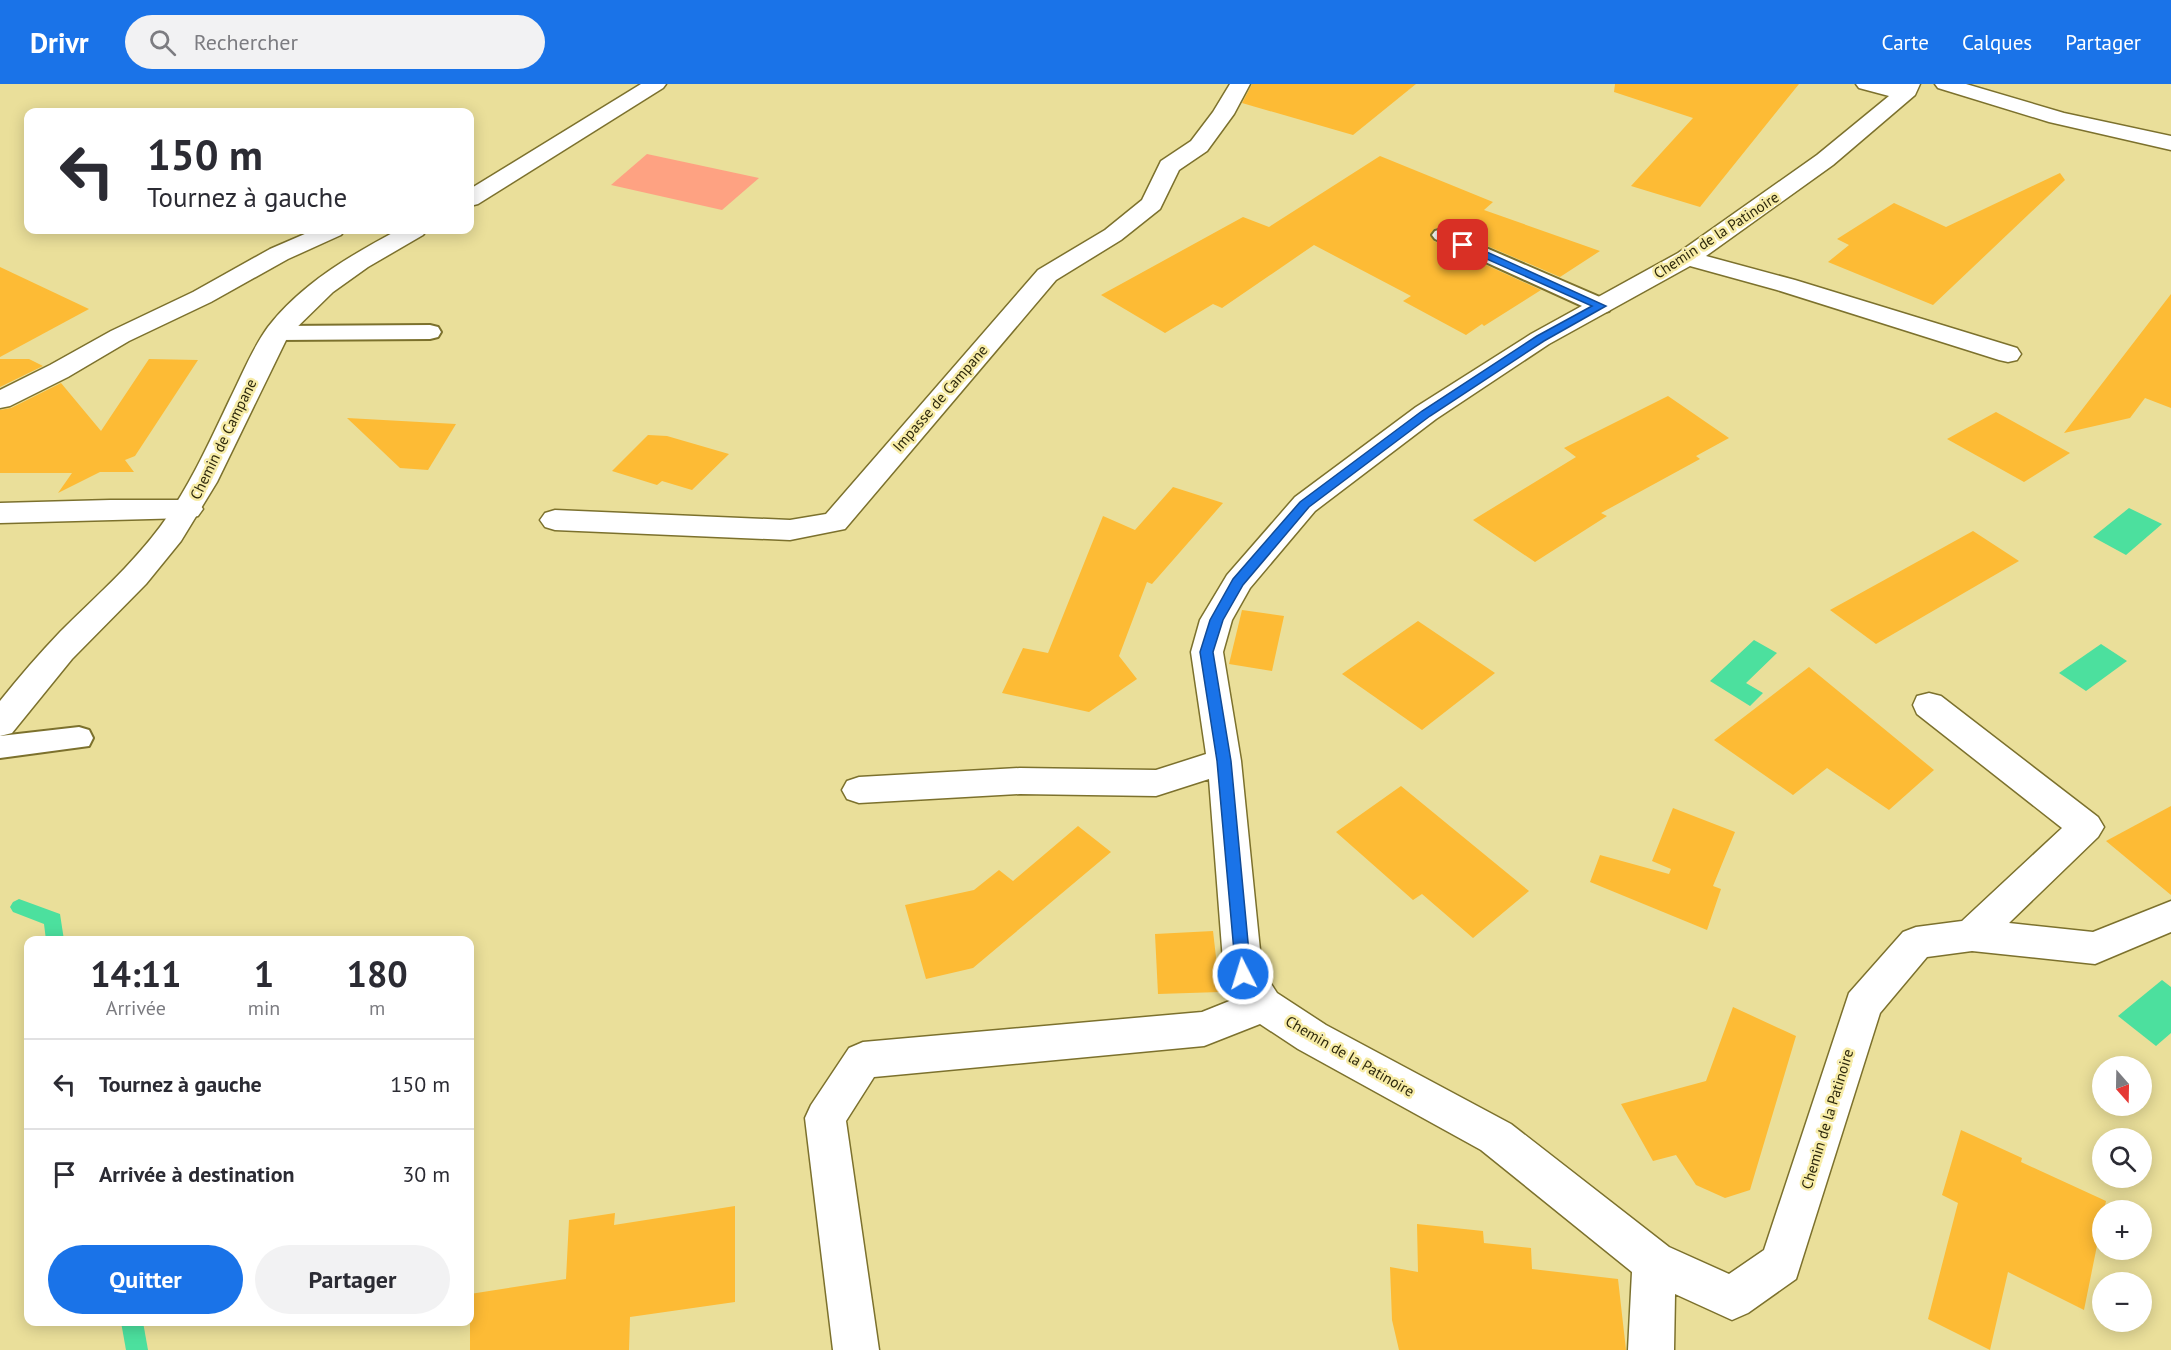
<!DOCTYPE html>
<html lang="fr">
<head>
<meta charset="utf-8">
<style>
  :root { --surface:#fff; --page:#f2f2f3; --text:#2b2b33; --muted:#7c7c81; --line:#e1e1e2; --accent:#1a73e8 }
  body { margin:0; font-family:"PT Sans",sans-serif; background:var(--page); color:var(--text); height:100vh; display:flex; flex-direction:column; font-size:22px; white-space:nowrap }
  * { box-sizing:border-box; margin:0 }
  p { font-size:20px; color:var(--muted) }
  .icon { flex:none; width:33px; height:33px; fill:none; stroke:currentColor; stroke-width:2; stroke-linecap:round; stroke-linejoin:round }
  .map { position:relative; flex:1; overflow:hidden }
  .details { position:absolute; left:24px; top:852px; width:450px; height:390px; display:flex; flex-direction:column; background:var(--surface); border-radius:12px; box-shadow:0 3px 15px #0003 }
  .details>* { flex:none }
  .top-card { position:absolute; left:24px; top:24px; width:450px; height:126px; border-radius:12px; box-shadow:0 3px 15px #0003; background:#fff; color:var(--text); overflow:hidden }
  .needle { width:39px; rotate:160deg }
  .buttons { position:absolute; left:2092px; top:972px; display:grid; gap:12px }
  .buttons a { display:grid; place-items:center; width:60px; height:60px; border-radius:50%; background:var(--surface); box-shadow:0 3px 15px #0003; font-size:30px }
  .pin { position:absolute; display:grid; place-items:center; width:51px; height:51px; color:#fff; margin:-26px; border-radius:12px; box-shadow:0 3px 9px #0006 }
  .me { position:absolute; width:66px; margin:-33px; rotate:355deg; stroke-linejoin:round; filter:drop-shadow(0 0 4px #0008) }
  .turn { display:flex; align-items:center; gap:21px; height:126px; padding:0 24px; font-size:27px }
  .turn .icon { width:78px; height:78px; stroke-width:2.5 }
  .turn b { display:block; font-size:42px; line-height:51px }
  .eta { display:flex; justify-content:space-evenly; align-items:center; height:102px; text-align:center }
  .eta b { font-size:36px; font-weight:700; line-height:42px }
  .action { display:flex; gap:12px; margin-top:auto; padding:12px 24px }
  .action a { flex:1; height:69px; border-radius:36px; background:var(--accent); color:#fff; font-size:24px; font-weight:700; line-height:69px; text-align:center }
  .action a+a { background:var(--page); color:var(--text) }
  ul { padding:0; list-style:none }
  li { display:flex; align-items:center; gap:18px; height:90px; padding:0 24px; border-top:2px solid var(--line) }
  li div { flex:1 }
  li b { display:block; font-size:22px }
  li em { font-style:normal }
  header { display:flex; align-items:center; gap:36px; box-sizing:border-box; height:84px; padding:0 30px; background:var(--accent); color:#fff }
  header strong { font-size:28px }
  nav { display:flex; gap:33px; margin-inline-start:auto; font-size:21px }
  .search { width:420px; height:54px; background:var(--page); display:flex; align-items:center; gap:15px; box-sizing:border-box; padding:0 21px; border-radius:33px; color:var(--muted); font-size:22px }
  .map>svg:first-child { display:block }
  .green { fill:#fea282 }
  .water { fill:#4ce09e }
  .lines { fill:none; stroke-linecap:round; stroke-linejoin:round }
  .stream { fill:#4ce09e; fill-rule:evenodd }
  .building { fill:#fdbb35 }
  .lane-casing { stroke:#7c712d; stroke-width:4 }
  .street-casing { stroke:#7c712d; stroke-width:3 }
  .secondary-casing { stroke:#7c712d; stroke-width:3 }
  .lane { fill:#fff; fill-rule:evenodd }
  .street { fill:#fff; fill-rule:evenodd }
  .secondary { fill:#fff; fill-rule:evenodd }
  .route { fill:#1a73e8; stroke:#114b97; stroke-width:1.5 }
  .labels { text-anchor:middle; dominant-baseline:central; stroke-width:5; stroke-linejoin:round; paint-order:stroke }
  .street-label { font-size:15px; fill:#2e290d; stroke:#f7eca7 }
</style>
</head>
<body>
<header>
<strong>Drivr</strong>
<div class="search"><svg class="icon" aria-label="search" viewBox="0 0 24 24"><circle cx="10" cy="10" r="6"/><path d="M15 15l6 6"/></svg>Rechercher</div>
<nav><a>Carte</a><a>Calques</a><a>Partager</a></nav>
</header>
<div class="map">
<svg width="2171" height="1266" viewBox="0 0 2171 1266">
  <rect width="100%" height="100%" fill="#eadf9a"/>
  <!-- green -->
  <path class="green" d="M647 70 759 94 722 126 611 101Z"/>
  <!-- water -->
  <g class="water">
    <path d="M2129 424 2162 440 2126 471 2093 453Z"/>
    <path d="M1754 556 1777 569 1746 599 1763 609 1750 622 1710 597Z"/>
    <path d="M2101 560 2127 577 2086 607 2059 589Z"/>
    <path d="M2162 896 2171 903V949L2156 962 2118 932Z"/>
  </g>
  <g class="lines">
    <!-- stream -->
    <g class="stream">
      <path d="M19 815 60 830 64 856H46L44 840 13 828 10 823 13 818Z"/>
      <path d="M121 1238H143L148 1266H126Z"/>
    </g>
  </g>
  <!-- building -->
  <g class="building">
    <path d="M1252 0H1416L1353 51 1242 19Z"/>
    <path d="M1615 0H1799L1700 123 1631 102 1693 34 1614 8Z"/>
    <path d="M1380 72 1493 118 1484 126 1600 167 1560 193 1443 143 1434 145 1430 151 1434 157 1541 206 1484 242 1482 240 1466 251 1403 217 1411 212 1314 161 1222 224 1213 220 1165 249 1101 211 1243 133 1269 143Z"/>
    <path d="M2060 89 2065 96 1933 221 1828 178 1849 161 1837 155 1894 119 1946 143Z"/>
    <path d="M0 183 89 225 0 273Z"/>
    <path d="M2171 210V324L2145 314 2130 334 2064 349Z"/>
    <path d="M0 275H29L43 282 0 303Z"/>
    <path d="M149 275 198 276 135 372 125 376 134 388H100L58 409 72 389H0V326L11 324 61 299 101 347Z"/>
    <path d="M1668 312 1729 354 1696 372 1700 375 1601 429 1607 432 1535 478 1473 436 1576 373 1564 364Z"/>
    <path d="M1996 328 2070 369 2024 398 1947 355Z"/>
    <path d="M347 334 456 340 428 386 400 384Z"/>
    <path d="M648 351 667 352 729 370 692 406 662 397 657 401 612 387Z"/>
    <path d="M1173 403 1223 419 1152 500 1147 498 1119 572 1137 595 1089 628 1002 609 1023 564 1048 569 1103 432 1135 446Z"/>
    <path d="M1973 447 2019 477 1876 560 1830 526Z"/>
    <path d="M1242 526 1284 532 1272 587 1229 580Z"/>
    <path d="M1418 537 1495 589 1422 646 1342 590Z"/>
    <path d="M1809 583 1934 686 1889 726 1827 684 1793 711 1714 656Z"/>
    <path d="M1401 702 1529 807 1473 854 1422 810 1413 816 1336 748Z"/>
    <path d="M2171 722V811L2106 757Z"/>
    <path d="M1673 724 1735 748 1713 802 1721 805 1707 846 1590 798 1600 771 1669 790 1671 785 1652 777Z"/>
    <path d="M1078 742 1111 768 973 884 926 895 905 821 974 806 999 786 1013 797Z"/>
    <path d="M1213 847 1220 908 1158 910 1155 850Z"/>
    <path d="M1733 923 1796 952 1750 1106 1725 1114 1696 1101 1676 1071 1653 1077 1621 1020 1706 997Z"/>
    <path d="M1961 1046 2022 1074 2021 1078 2106 1117 2084 1226 2008 1188 1990 1266 1928 1235 1958 1119 1942 1111Z"/>
    <path d="M735 1122V1218L630 1233 629 1266H470V1210L566 1195 569 1136 615 1129 614 1141Z"/>
    <path d="M1417 1140 1483 1147 1484 1159 1531 1164 1532 1185 1618 1195 1626 1266H1399L1392 1236 1390 1183 1418 1188Z"/>
  </g>
  <g class="lines">
    <!-- lane casing -->
    <g class="lane-casing">
      <g id="lane">
        <path d="M1442 145 1609 217 1612 222 1609 227 1601 229 1593 227 1435 155 1432 151 1435 147Z"/>
        <path d="M430 241 438 243 441 248 438 253 430 255 278 256 270 254 267 249 270 244 278 242Z"/>
        <path d="M79 643 89 646 93 654 89 662 0 674V652Z"/>
      </g>
    </g>
    <!-- street casing -->
    <g class="street-casing">
      <g id="street">
        <path d="M1230 0H1250L1234 30 1207 67 1179 86 1160 125 1121 156 1056 196 845 445 790 456 555 446 545 443 540 436 545 429 555 426 790 436 826 430 1038 186 1105 146 1142 116 1161 77 1191 57 1213 28Z"/>
        <path d="M1856 0H1920L1915 11 1833 81 1706 172 1795 196 2017 264 2021 270 2017 276 2008 278 1999 276 1777 206 1690 182 1549 260 1436 335 1315 427 1250 504 1232 536 1223 568 1241 677 1262 886 1277 909 1326 941 1511 1040 1669 1163 1729 1190 1764 1166 1849 909 1903 848 1916 843 1962 837 2062 744 1917 630 1913 621 1917 612 1929 609 1941 612 2098 733 2104 743 2098 753 2009 839 2093 848 2171 817V848L2095 880 1972 867 1927 873 1880 929 1796 1195 1748 1229 1732 1236 1675 1210 1674 1266H1628L1632 1188 1481 1066 1298 965 1260 940 1204 962 874 993 846 1037 879 1266H833L805 1034 811 1021 849 964 863 958 1202 928 1237 914 1224 890 1209 695 1156 712 1020 710 859 719 847 715 842 706 847 697 859 693 1020 684 1156 686 1206 670 1191 568 1200 536 1227 491 1295 413 1416 323 1531 250 1678 169 1817 71 1889 12 1859 4Z"/>
        <path d="M314 146H345L341 151 288 175 211 218 129 257 68 293 10 322 0 324V306L50 281 111 247 193 208 270 165Z"/>
        <path d="M110 416H188L198 418 203 425 198 432 188 434 0 439V419Z"/>
      </g>
    </g>
    <!-- secondary casing -->
    <g class="secondary-casing">
      <g id="secondary">
        <path d="M641 0H666L663 4 478 120 470 122V105Z"/>
        <path d="M1935 0H1966L2064 29 2171 52V66L2049 38 1938 4Z"/>
        <path d="M398 146H427L423 151 368 183 333 208 288 252 217 398 181 457 146 500 72 575 12 649 0 652V617C19 593 39 570 60 548 94 514 131 482 160 443 189 404 209 359 230 315 242 291 252 265 268 243 301 200 351 171 398 146Z"/>
      </g>
    </g>
    <!-- lane -->
    <use href="#lane" class="lane"/>
    <!-- street -->
    <use href="#street" class="street"/>
    <!-- secondary -->
    <use href="#secondary" class="secondary"/>
  </g>
  <!-- route -->
  <path class="route" d="M1460 159H1467L1606 222 1544 257 1430 332 1309 423 1243 501 1223 536 1213 568 1231 677 1251 890 1249 895 1243 897 1238 895 1236 890 1217 677 1200 568 1210 536 1233 495 1300 418 1422 327 1537 252 1592 222 1460 163Z"/>
  <g class="labels">
    <!-- street labels -->
    <g class="street-label">
      <text transform="translate(1716 151) rotate(-33)">Chemin de la Patinoire</text>
      <text transform="translate(940 314) rotate(-49)">Impasse de Campane</text>
      <text transform="translate(223 355) rotate(-64)">Chemin de Campane</text>
      <text transform="translate(1350 972) rotate(30)">Chemin de la Patinoire</text>
      <text transform="translate(1827 1035) rotate(-73)">Chemin de la Patinoire</text>
    </g>
  </g>
</svg>
<div class="buttons">
<a><svg class="needle" viewBox="-14 -14 28 28"><path d="M0-13l5 13h-10z" fill="#e53935"/><path d="M0 13l5-13h-10z" fill="#7c7c81"/></svg></a>
<a><svg class="icon" aria-label="search" viewBox="0 0 24 24"><circle cx="10" cy="10" r="6"/><path d="M15 15l6 6"/></svg></a>
<a>+</a>
<a>−</a>
</div>
<div class="pin" style="left:1463px;top:161px;background:#d93025"><svg class="icon" aria-label="arrive" viewBox="0 0 24 24"><path d="M6 21V4h12l-3 4 3 4H6"/></svg></div>
<svg class="me" style="left:1243px;top:890px" viewBox="-20 -20 40 40"><circle r="17" fill="#1a73e8" stroke="#fff" stroke-width="3"/><path d="M0-11L8 9 0 5-8 9z" fill="#fff"/></svg>
<div class="top-card">
<div class="turn"><svg class="icon" aria-label="left" viewBox="0 0 24 24"><path d="M17 20v-9H6M10 6l-5 5 5 5"/></svg><div><b>150 m</b>Tournez à gauche</div></div>
</div>
<section class="details">
<div class="eta">
<div><b>14:11</b><p>Arrivée</p></div>
<div><b>1</b><p>min</p></div>
<div><b>180</b><p>m</p></div>
</div>
<ul>
<li><svg class="icon" aria-label="left" viewBox="0 0 24 24"><path d="M17 20v-9H6M10 6l-5 5 5 5"/></svg><div><b>Tournez à gauche</b></div><em>150 m</em></li>
<li><svg class="icon" aria-label="arrive" viewBox="0 0 24 24"><path d="M6 21V4h12l-3 4 3 4H6"/></svg><div><b>Arrivée à destination</b></div><em>30 m</em></li>
</ul>
<div class="action"><a>Quitter</a><a>Partager</a></div>
</section>
</div>
</body>
</html>
